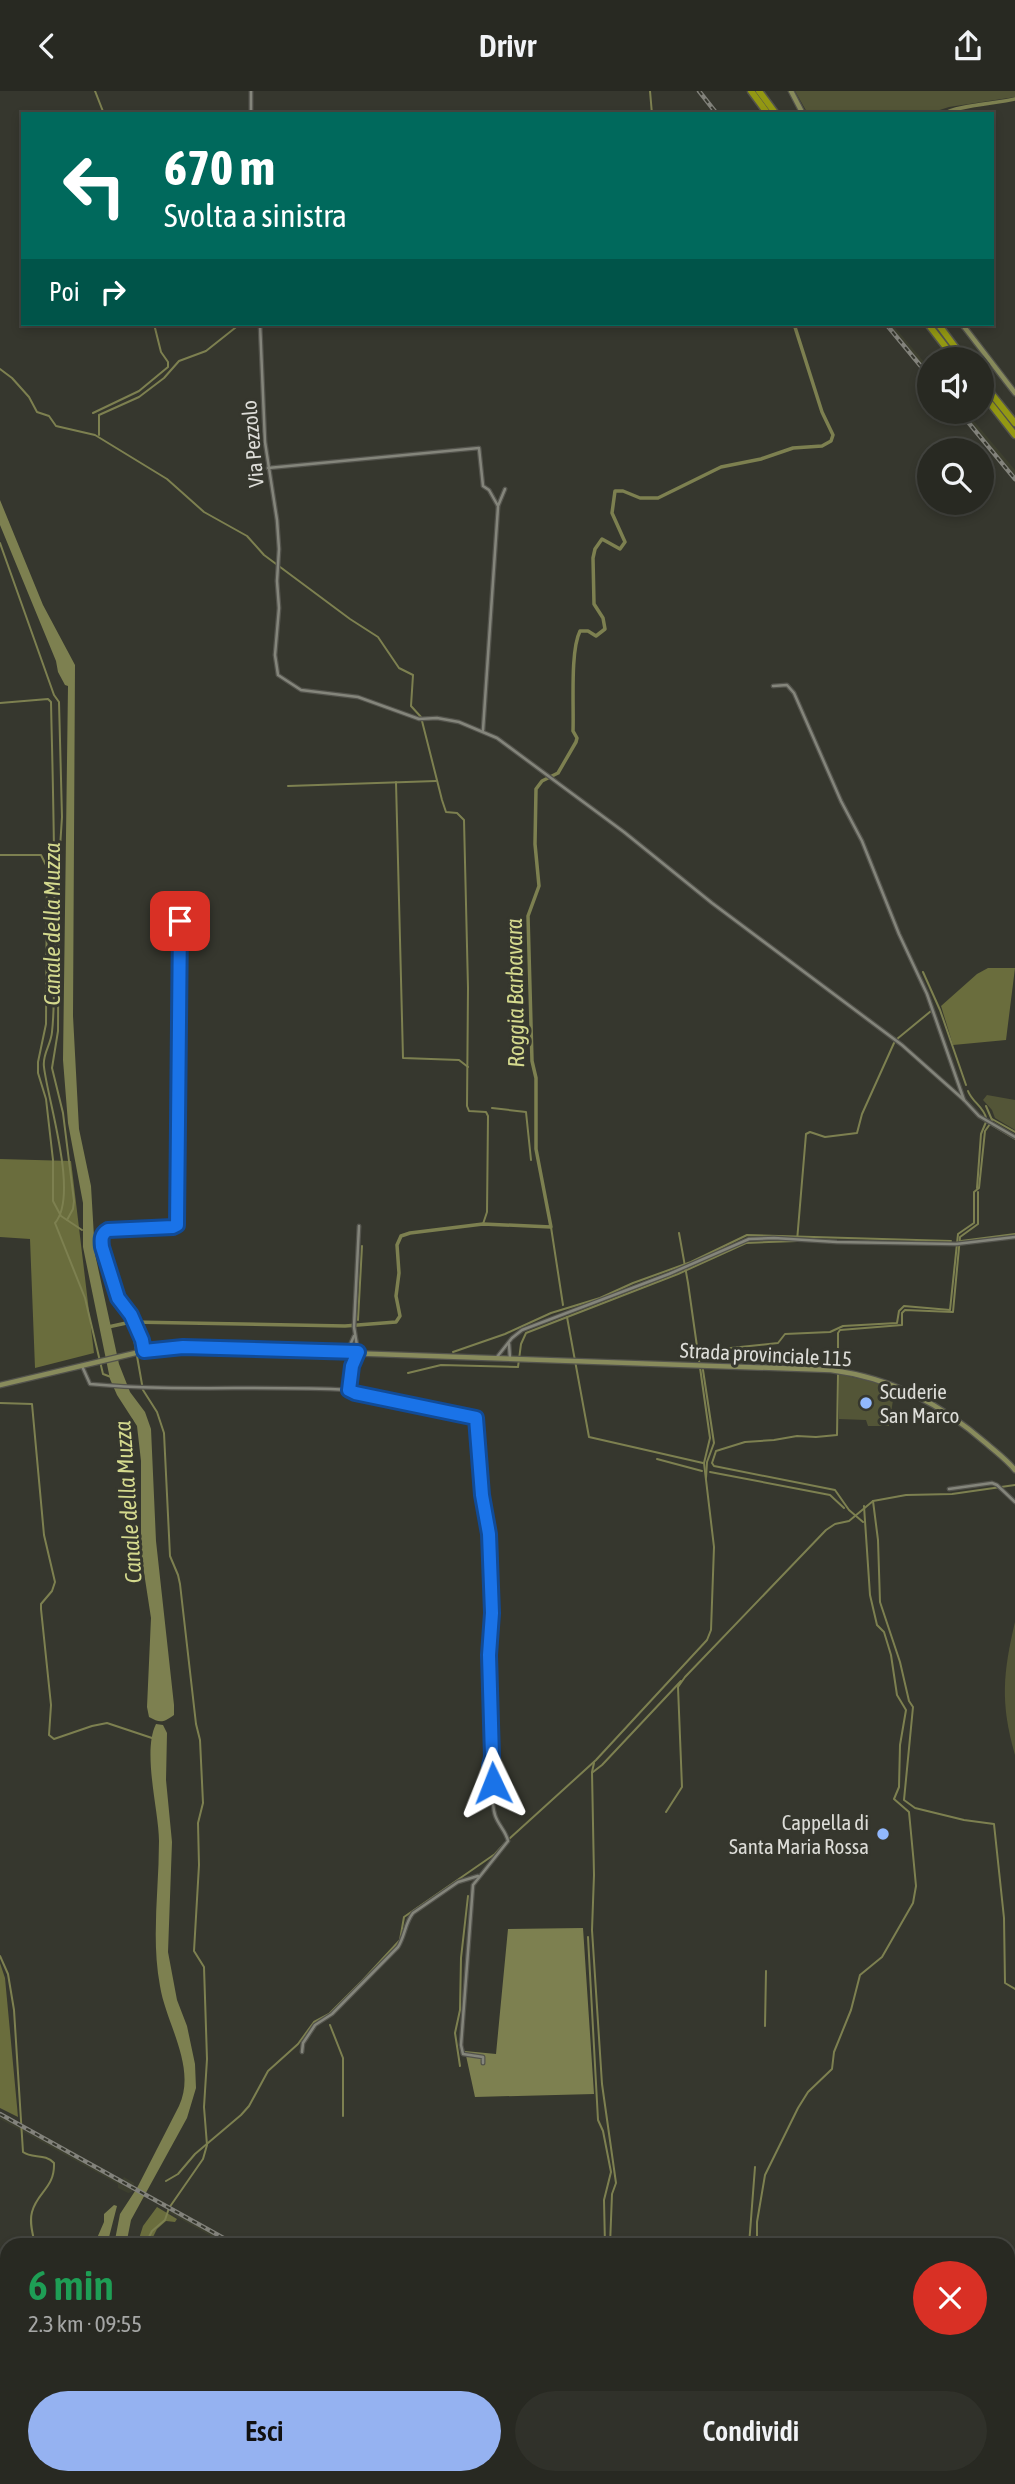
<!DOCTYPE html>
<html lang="it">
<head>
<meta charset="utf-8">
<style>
  :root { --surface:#282922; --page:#30312a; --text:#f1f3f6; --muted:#a5a6a5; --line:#444540; --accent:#95b2f1 }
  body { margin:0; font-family:"Asap Condensed",sans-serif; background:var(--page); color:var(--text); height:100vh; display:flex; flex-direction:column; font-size:26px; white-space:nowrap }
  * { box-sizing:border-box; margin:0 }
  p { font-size:23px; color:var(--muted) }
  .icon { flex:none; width:38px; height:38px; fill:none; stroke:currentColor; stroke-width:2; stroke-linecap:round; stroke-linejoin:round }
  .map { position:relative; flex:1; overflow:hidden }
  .panel { position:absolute; left:0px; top:2147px; width:1015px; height:247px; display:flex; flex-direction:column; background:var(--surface); border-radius:21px 21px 0 0; box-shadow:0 4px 10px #0003,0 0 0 2px var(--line) }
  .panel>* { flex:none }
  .guide { position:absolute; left:21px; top:21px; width:973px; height:214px; border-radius:0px; box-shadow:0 4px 10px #0003,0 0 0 2px var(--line); background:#00695c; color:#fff; overflow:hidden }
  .tools { position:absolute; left:917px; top:256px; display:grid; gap:14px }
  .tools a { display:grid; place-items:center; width:77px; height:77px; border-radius:50%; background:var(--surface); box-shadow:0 4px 10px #0003,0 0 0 2px var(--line); font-size:35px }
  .pin { position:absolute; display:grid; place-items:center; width:60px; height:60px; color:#fff; margin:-30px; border-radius:14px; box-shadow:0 4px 10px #0006 }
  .me { position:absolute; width:77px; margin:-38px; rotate:358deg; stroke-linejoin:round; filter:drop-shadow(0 0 5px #0008) }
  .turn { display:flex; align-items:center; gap:24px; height:147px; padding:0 28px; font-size:32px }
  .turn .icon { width:91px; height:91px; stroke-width:2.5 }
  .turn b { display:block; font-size:49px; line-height:60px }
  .then { display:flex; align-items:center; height:66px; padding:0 28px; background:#0003; gap:14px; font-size:26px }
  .round { display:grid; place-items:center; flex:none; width:74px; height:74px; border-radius:37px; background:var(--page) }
  .headline { display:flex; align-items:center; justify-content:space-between; height:119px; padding:0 28px }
  h1 { font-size:42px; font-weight:600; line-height:52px; color:#1e9e55 }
  .button { display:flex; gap:14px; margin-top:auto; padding:14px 28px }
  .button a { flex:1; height:80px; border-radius:42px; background:var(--accent); color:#111; font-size:28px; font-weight:600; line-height:80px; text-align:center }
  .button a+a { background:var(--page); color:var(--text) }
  header { display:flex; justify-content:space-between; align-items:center; height:91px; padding:0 28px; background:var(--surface); font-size:32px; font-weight:600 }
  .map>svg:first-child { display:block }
  .built { fill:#3d3f2f }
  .green { fill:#535537 }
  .forest { fill:#6a6d3d }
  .water { fill:#7d8050 }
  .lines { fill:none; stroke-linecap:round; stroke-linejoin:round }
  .stream { stroke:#7d8050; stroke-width:2 }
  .canal { stroke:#7d8050; stroke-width:3.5 }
  .street-casing { stroke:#53534c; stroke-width:5 }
  .secondary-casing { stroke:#53534c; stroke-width:7 }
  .highway-casing { stroke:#53534c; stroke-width:9 }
  .street { stroke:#84857b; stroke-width:2.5 }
  .secondary { stroke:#888b5c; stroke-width:4.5 }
  .highway { stroke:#939813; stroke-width:6 }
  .rail-casing { stroke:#82827b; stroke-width:4.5 }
  .rail { stroke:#36372e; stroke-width:2; stroke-dasharray:5; stroke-linecap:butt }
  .route-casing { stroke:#114b97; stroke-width:18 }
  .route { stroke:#1a73e8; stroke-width:12 }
  .poi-dot { fill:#91b8fd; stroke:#36372e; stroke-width:2.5 }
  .labels { text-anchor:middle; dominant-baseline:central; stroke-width:6; stroke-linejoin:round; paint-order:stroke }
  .street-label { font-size:21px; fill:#ddddd8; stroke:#36372e }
  .poi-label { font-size:21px; fill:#ddddd8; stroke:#36372e; text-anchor:start }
  .water-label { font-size:23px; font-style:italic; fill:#d4d98d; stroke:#36372e }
</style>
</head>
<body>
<header><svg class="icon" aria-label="back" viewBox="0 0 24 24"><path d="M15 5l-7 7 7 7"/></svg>Drivr<svg class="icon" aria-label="share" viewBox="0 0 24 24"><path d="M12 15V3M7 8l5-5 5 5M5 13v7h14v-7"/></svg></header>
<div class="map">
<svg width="1015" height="2393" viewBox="0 0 1015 2393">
  <rect width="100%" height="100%" fill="#36372e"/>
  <!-- built -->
  <g class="built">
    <path d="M883 233H892L929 277V288Z"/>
    <path d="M957 320 967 322 1015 379V391Z"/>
    <path d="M0 2021 122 2089 124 2086 134 2092 132 2101 128 2102 118 2097V2093L0 2028Z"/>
    <path d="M173 2117 217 2142 240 2154H227L170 2122Z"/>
  </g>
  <!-- green -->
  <g class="green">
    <path d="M795 0H1015V6L949 16 927 23H808Z"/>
    <path d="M987 1004 1015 1009V1039L995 1027 992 1019 983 1009Z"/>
    <path d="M839 1283 895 1296 889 1335H868L866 1329 839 1328Z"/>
    <path d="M1015 1531V1664C1000 1612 1003 1582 1015 1531Z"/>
  </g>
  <!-- forest -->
  <g class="forest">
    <path d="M988 877H1015L1006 949 953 954 941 915 977 883Z"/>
    <path d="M0 1068 71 1070 94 1262 35 1277 30 1148 0 1146Z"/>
    <path d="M0 1872 5 1887 18 2026 0 2017Z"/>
    <path d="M157 2116 177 2128 175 2131 166 2130 157 2138 149 2154H137L143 2135Z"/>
  </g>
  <!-- water -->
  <g class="water">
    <path d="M0 409 43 514 75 574 73 925 79 1038 91 1095 95 1163 119 1273 130 1301 145 1321 151 1338 156 1450 174 1614V1624C163 1632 160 1632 149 1626L147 1616 151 1527 141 1462V1370L137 1335 117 1304 110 1288 83 1156V1112L68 1032 63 969 68 595 65 594 58 581 56 570 0 434Z"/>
    <path d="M156 1633 163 1634 167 1642 166 1689 172 1751 168 1861 177 1909 187 1935 195 1973 196 1997 187 2027 131 2129 126 2154H114L120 2123 137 2097 179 2015C197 1976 166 1933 160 1895 151 1847 159 1799 159 1750 159 1720 142 1661 156 1633Z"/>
    <path d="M583 1837 594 2003 475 2006 465 1960 496 1963 508 1838Z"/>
    <path d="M114 2114 117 2115 107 2154H94L104 2131V2123Z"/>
  </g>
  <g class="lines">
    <!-- stream -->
    <g class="stream">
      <path d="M95 0 104 23"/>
      <path d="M650 0 652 23"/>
      <path d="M0 278 12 287 29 306 37 321 49 325 56 335 95 344 167 388 204 421 247 445 264 464 350 528 378 546 399 577 413 584 411 615 421 626 442 709 446 721 457 722 464 729 468 897 467 1015 469 1020 486 1021 488 1025 487 1121 483 1133"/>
      <path d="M93 322 139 300 168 276V271L161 261 154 233"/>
      <path d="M99 344V324L139 306 164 287 179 270 206 260 240 233"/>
      <path d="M0 452 54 604 59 611 62 726 59 772 58 940 52 977 63 1022 74 1110 73 1118 67 1129"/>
      <path d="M0 612 48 608 51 611C53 703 56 795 54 888 54 905 54 923 52 941 51 954 42 963 44 976 48 1011 79 1104 55 1132L85 1207 103 1283 111 1286"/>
      <path d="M396 691 403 967 459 969 468 976"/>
      <path d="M288 695 436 690"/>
      <path d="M0 764H41L47 776 46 933 38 971V982L46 1008 53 1069V1110L61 1125 82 1139"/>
      <path d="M923 881 940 919 966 994"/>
      <path d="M897 948 931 920"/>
      <path d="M968 1000C972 1011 984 1016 986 1027"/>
      <path d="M986 1015 992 1029"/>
      <path d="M492 1017 526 1021 531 1069"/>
      <path d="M992 1028 1015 1041"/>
      <path d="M990 1033 1015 1048"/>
      <path d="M977 1097 981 1043 986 1031"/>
      <path d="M551 1136 563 1214"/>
      <path d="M961 1150 1015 1143"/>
      <path d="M567 1226 589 1346 703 1372"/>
      <path d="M358 1229 362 1155"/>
      <path d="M131 1231 143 1299 157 1321 164 1342 170 1465 178 1484 180 1493 196 1633 200 1649 203 1712 198 1732 199 1774 194 1860 204 1876 207 1968 204 2016 207 2054 203 2068 169 2117 165 2129 152 2140 145 2154"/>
      <path d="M702 1260 778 1252 785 1243 830 1241 843 1235 897 1232 899 1220 904 1215 950 1219 958 1143 974 1132V1101L979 1097 985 1040 990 1033"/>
      <path d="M453 1261 505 1243 551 1222 600 1207 633 1192 691 1171 747 1144 951 1150"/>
      <path d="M838 1274V1242L840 1239 902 1234V1222L905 1219 953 1221 960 1146 978 1133V1101"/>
      <path d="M703 1279 714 1352 707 1371 706 1387"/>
      <path d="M408 1282 441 1274 518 1276 521 1253 526 1242 678 1183 746 1152 797 1150 806 1043 810 1041 825 1046 857 1042 862 1023 894 952"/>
      <path d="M838 1284 837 1344 816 1346 797 1345 774 1349 745 1351 716 1360 712 1372 714 1375 835 1399 849 1419 863 1431"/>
      <path d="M366 1311 434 1325 466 1329 472 1333 479 1406 487 1439 489 1522 485 1549 489 1656"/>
      <path d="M0 1312 32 1313 44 1444 55 1491 52 1500 41 1513V1518L51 1614 49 1644 54 1648 92 1635 107 1632 152 1647"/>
      <path d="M657 1368 702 1380"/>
      <path d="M710 1381 830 1404 844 1417"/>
      <path d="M873 1410 878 1449 880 1511 900 1571 909 1610 913 1616 904 1709 915 1717 964 1729 994 1733 1004 1827 1005 1892 1015 1898"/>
      <path d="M594 1672 592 1681 594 1784 592 1839 602 1993 616 2092 612 2103 610 2154"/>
      <path d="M593 1681 602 1674 681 1590"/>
      <path d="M666 1721 682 1696 678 1596 685 1586 826 1439 835 1433 849 1430 873 1410 906 1404 952 1403 1015 1394"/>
      <path d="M509 1748 596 1669 707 1549 711 1539 714 1456 704 1372 710 1347 688 1192 679 1142"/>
      <path d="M588 1846 598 2029 603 2040 611 2081 604 2109 605 2154"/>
      <path d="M0 1865 8 1883 14 1919 23 2061C32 2068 45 2062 54 2072 55 2097 37 2101 32 2121 29 2132 33 2143 35 2154"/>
      <path d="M330 1934 343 1967V2025"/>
      <path d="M765 1935 766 1880"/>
      <path d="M460 1975 455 1942 460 1919 461 1867 468 1805"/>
      <path d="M166 2090 178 2083 195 2063 241 2024 249 2015 268 1980 298 1953 314 1931 329 1923 363 1889 400 1849 404 1826 495 1763 505 1752"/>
      <path d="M749 2154 755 2076"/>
      <path d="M757 2154V2131L765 2084 798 2017 808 2001 832 1978 834 1961 851 1919 860 1884 882 1866 913 1812 916 1795 909 1721 894 1708 899 1696 900 1654 906 1619 897 1604 891 1564 884 1541 877 1534 870 1504 864 1415"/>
      <path d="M131 2387 133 2393"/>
      <path d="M142 2387 144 2393"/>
      <path d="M185 2387 186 2393"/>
      <path d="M748 2387V2393"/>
      <path d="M631 2393 632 2387"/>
      <path d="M755 2393V2387"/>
    </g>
    <!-- canal -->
    <g class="canal">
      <path d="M944 23C953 15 999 12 1015 8"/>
      <path d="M108 1236 131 1231 345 1235 396 1231 400 1225 396 1205 399 1182 397 1154 401 1145 410 1142 483 1133 551 1136 536 1058V987L532 970 528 825 539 795 535 753 536 698 542 690 558 682 576 651 577 647 573 640C574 615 570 560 580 540H588L596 545 605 538 603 527 594 513 593 467 595 458 602 448 620 458 625 451 612 422 615 400H623L640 407H658L721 376 761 368 793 357 822 355 831 350 833 344 822 321 794 233"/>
    </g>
    <!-- street casing -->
    <g class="street-casing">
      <g id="street">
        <path d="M251 23V0"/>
        <path d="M260 233 265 351 277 429 279 458 277 490 279 517 275 564 278 584 301 599 358 606 419 628 437 627 459 631 497 647 624 741 712 812 902 954 964 1009 979 1025 1015 1046"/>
        <path d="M268 377 479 357 483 395 489 399 498 415 505 398"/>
        <path d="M773 595 787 594 794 602 841 710 862 750 899 843 927 903 964 1009"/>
        <path d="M483 639 498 416"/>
        <path d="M509 1253 510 1267"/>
        <path d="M144 1260 142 1249 131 1224 118 1207 101 1148 103 1142 108 1139 173 1136 177 1134 180 827"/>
        <path d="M497 1266 512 1247 522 1239 669 1183 749 1148 774 1147 837 1151 956 1153 1015 1146"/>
        <path d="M352 1274 347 1261 354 1245"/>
        <path d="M82 1275 90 1293C176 1301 263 1294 349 1299L361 1305 476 1327 480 1395 489 1437 492 1522 489 1565 493 1666C490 1675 492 1715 495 1724 498 1734 506 1740 508 1750L473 1794 461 1954 463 1963 483 1966V1972"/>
        <path d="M350 1298 352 1275 358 1261 354 1236 359 1135"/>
        <path d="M949 1398 992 1392 997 1394 1015 1411"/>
        <path d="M302 1961 303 1952 315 1934 332 1923 398 1856C405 1845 405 1832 413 1822L458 1791 478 1785"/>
        <path d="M0 2213H7"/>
      </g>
    </g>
    <!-- secondary casing -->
    <g class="secondary-casing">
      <g id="secondary">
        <path d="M791 0 803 23"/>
        <path d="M962 233 1015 302"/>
        <path d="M0 1294 144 1260 177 1256 831 1279C892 1287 941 1313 987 1353 996 1361 1007 1369 1015 1379"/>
      </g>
    </g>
    <!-- highway casing -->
    <g class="highway-casing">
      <g id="highway">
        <path d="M751 0 768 23"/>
        <path d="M759 0 776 23"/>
        <path d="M928 233 955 268"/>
        <path d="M938 233 964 268"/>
        <path d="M982 291 1015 332"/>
        <path d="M982 302 1015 344"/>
      </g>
    </g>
    <!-- street -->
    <use href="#street" class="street"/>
    <!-- secondary -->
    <use href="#secondary" class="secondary"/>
    <!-- highway -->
    <use href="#highway" class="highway"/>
    <!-- rail casing -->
    <g class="rail-casing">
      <g id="rail">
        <path d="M699 0 717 23"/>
        <path d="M886 233 929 285"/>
        <path d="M959 320 1015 388"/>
        <path d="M0 2023 236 2154"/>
        <path d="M648 2387 659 2393"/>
      </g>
    </g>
    <!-- rail -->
    <use href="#rail" class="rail"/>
  </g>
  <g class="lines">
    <!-- route casing -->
    <g class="route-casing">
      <path id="route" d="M180 830 177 1134 173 1136 108 1139C101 1143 101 1148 102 1156L118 1207 131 1224 142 1249 144 1260 183 1256 358 1261 352 1275 349 1299 355 1302 476 1327 482 1404 489 1443 492 1522 489 1564 492 1666 490 1675 493 1692"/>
    </g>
    <!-- route -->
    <use href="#route" class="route"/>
  </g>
  <!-- markers -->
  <g class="poi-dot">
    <circle cx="866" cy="1312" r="7"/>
    <circle cx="883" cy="1743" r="7"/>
  </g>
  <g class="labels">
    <!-- street labels -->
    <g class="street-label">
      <text transform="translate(252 353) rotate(-95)">Via Pezzolo</text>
      <text transform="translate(766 1263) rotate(3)">Strada provinciale 115</text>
    </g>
    <!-- poi labels -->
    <g class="poi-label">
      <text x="880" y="1300">Scuderie<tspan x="880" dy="24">San Marco</tspan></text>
      <text x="869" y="1731" text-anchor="end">Cappella di<tspan x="869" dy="24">Santa Maria Rossa</tspan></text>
    </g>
    <!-- water labels -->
    <g class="water-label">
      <text transform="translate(52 833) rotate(-90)">Canale della Muzza</text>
      <text transform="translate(515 902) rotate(-91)">Roggia Barbavara</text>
      <text transform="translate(128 1411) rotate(-94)">Canale della Muzza</text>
    </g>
  </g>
</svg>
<div class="tools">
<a><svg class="icon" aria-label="sound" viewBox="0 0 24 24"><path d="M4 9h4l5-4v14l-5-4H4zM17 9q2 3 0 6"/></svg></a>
<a><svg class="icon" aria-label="search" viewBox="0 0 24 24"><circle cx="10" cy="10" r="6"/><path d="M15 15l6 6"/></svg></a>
</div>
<div class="pin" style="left:180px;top:830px;background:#d93025"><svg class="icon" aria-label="arrive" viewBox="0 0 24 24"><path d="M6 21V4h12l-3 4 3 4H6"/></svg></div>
<svg class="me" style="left:493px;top:1692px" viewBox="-20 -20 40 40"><path d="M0-17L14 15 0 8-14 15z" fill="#1a73e8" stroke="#fff" stroke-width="4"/></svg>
<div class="guide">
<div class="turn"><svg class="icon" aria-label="left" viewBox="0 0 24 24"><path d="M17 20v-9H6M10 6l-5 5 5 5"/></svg><div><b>670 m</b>Svolta a sinistra</div></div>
<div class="then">Poi<svg class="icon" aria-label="right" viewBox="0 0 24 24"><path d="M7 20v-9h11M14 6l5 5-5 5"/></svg></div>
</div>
<section class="panel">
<div class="headline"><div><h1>6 min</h1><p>2.3 km · 09:55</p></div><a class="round" style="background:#d93025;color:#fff"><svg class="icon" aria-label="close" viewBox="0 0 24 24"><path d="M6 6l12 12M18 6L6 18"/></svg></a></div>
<div class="button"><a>Esci</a><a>Condividi</a></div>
</section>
</div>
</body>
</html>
